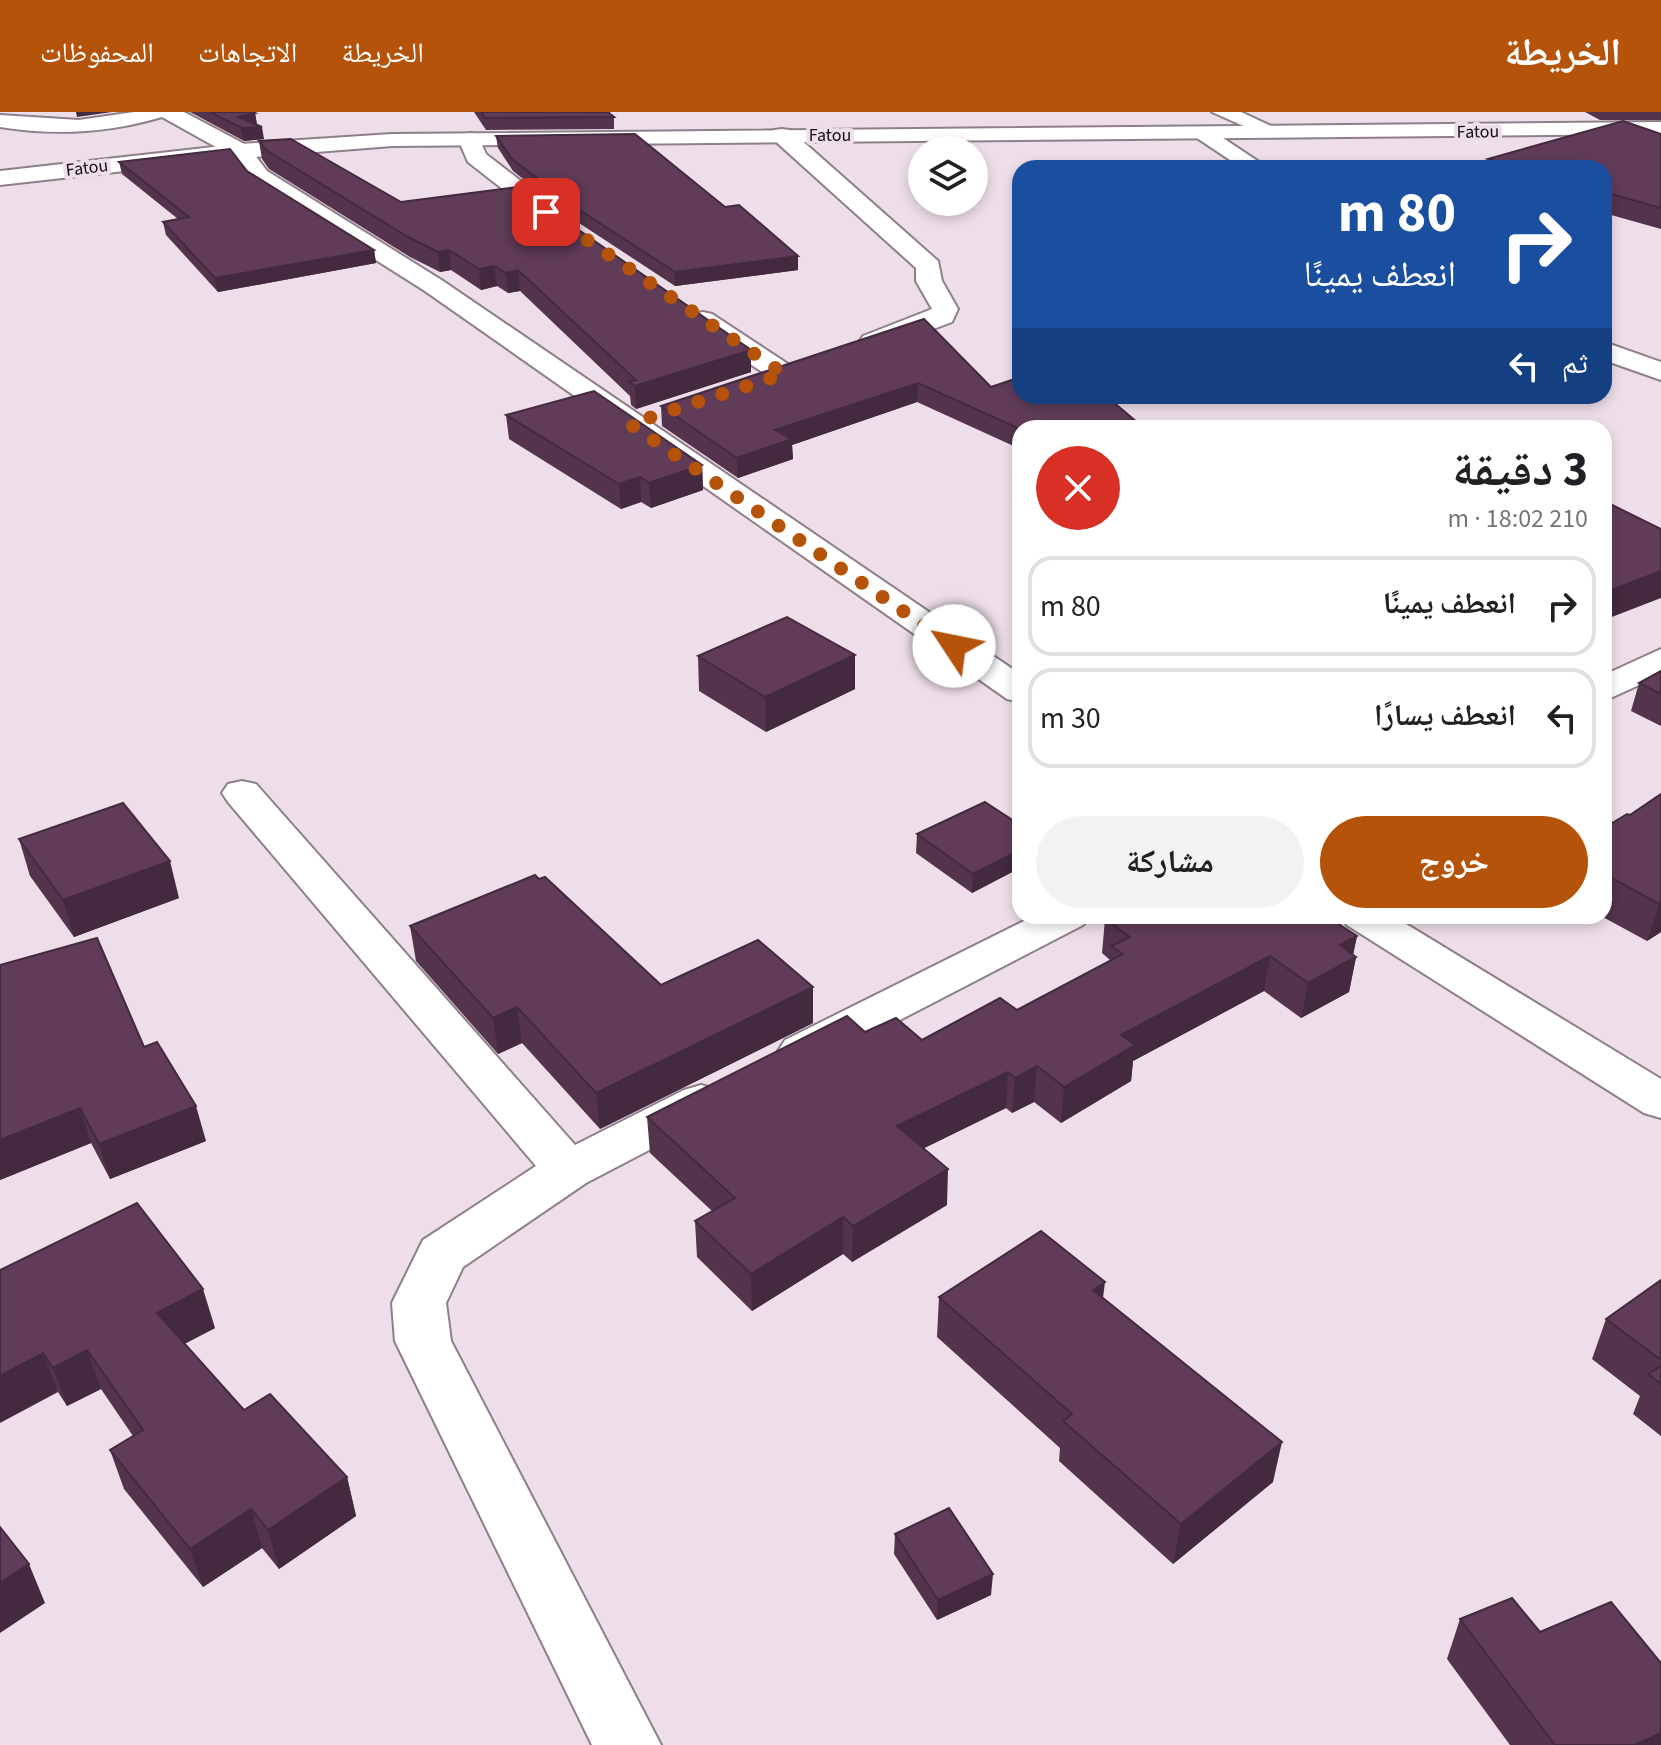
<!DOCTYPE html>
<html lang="ar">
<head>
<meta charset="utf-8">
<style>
  :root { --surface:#fff; --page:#f2f2f2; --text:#202124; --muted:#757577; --line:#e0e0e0; --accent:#b45309 }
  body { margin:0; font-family:"Source Sans 3","Noto Naskh Arabic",sans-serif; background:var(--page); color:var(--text); direction:rtl; height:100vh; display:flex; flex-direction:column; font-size:30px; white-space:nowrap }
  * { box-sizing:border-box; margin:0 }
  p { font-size:26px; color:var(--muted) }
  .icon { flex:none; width:44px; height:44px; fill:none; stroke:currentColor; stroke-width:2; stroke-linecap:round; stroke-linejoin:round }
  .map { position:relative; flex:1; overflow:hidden; direction:ltr }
  .panel { position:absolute; left:1012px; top:308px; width:600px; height:504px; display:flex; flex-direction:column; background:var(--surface); border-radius:24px; box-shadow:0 4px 12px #0003; direction:rtl }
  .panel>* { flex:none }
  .hud { position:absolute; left:1012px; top:48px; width:600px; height:244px; border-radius:24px; box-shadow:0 4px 12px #0003; direction:rtl; background:#1a4fa0; color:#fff; overflow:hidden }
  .tools { position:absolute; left:908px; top:24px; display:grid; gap:16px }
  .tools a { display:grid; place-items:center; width:80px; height:80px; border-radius:50%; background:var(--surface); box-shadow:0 4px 12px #0003; font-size:40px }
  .pin { position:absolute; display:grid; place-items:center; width:68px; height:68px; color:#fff; margin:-34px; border-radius:16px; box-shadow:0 4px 12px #0006 }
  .me { position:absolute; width:88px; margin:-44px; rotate:304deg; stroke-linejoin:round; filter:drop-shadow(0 0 6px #0008) }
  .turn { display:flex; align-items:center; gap:28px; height:168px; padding:0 24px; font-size:36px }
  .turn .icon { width:104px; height:104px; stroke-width:2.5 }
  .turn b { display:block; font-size:56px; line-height:68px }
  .then { display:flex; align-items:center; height:76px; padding:0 24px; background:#0003; gap:16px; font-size:30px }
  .round { display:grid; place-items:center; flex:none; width:84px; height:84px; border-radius:42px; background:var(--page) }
  .headline { display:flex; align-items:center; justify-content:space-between; height:136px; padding:0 24px }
  h1 { font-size:48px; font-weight:700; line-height:60px }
  .button { display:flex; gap:16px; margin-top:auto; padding:16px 24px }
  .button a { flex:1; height:92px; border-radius:48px; background:var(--accent); color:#fff; font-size:32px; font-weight:700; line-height:92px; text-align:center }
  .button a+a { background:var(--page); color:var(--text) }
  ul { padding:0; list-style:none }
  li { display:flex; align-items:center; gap:24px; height:100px; margin:0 16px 12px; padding:0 8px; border:4px solid var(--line); border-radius:24px }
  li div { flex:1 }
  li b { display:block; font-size:30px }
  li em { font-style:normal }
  header { display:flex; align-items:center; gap:48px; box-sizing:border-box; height:112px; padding:0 40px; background:var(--accent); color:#fff }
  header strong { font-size:38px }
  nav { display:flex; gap:44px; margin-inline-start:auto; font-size:28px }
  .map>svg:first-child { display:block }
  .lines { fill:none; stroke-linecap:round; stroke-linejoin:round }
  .minor-casing { stroke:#8e7f8a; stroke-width:4 }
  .tertiary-casing { stroke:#8e7f8a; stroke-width:4 }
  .minor { fill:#fff; fill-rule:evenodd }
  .tertiary { fill:#fff; fill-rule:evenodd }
  .wall { fill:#53344c }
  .shaded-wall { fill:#432a3e }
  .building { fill:#603c58; stroke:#432a3e; stroke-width:2 }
  .route { stroke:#b45309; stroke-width:14; stroke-dasharray:0 25.2 }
  .labels { text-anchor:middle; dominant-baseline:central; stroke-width:8; stroke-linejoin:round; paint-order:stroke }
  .far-street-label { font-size:18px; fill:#140f13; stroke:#eedee9 }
</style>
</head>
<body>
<header>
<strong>الخريطة</strong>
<nav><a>الخريطة</a><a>الاتجاهات</a><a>المحفوظات</a></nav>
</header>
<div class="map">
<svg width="1661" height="1633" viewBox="0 0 1661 1633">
  <rect width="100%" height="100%" fill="#eedee9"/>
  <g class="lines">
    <!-- minor casing -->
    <g class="minor-casing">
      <g id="minor">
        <path d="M134 0H184L248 34 267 59 443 169 1020 562V590L1007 587 425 179 251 69 232 44 162 5C108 21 56 24 0 15V3L79 8Z"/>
        <path d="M1212 0H1241L1284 20 1280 24H1266Z"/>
        <path d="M1204 16 1211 18 1268 56H1242L1197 26 1193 22Z"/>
        <path d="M782 17 790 18 938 149 942 169 958 197 952 210 883 236H863L859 230 863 224 932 197 916 169V156L774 28 771 23 774 18Z"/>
        <path d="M469 21 477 22 486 42 571 108 575 113 571 118H555L468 50 458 27Z"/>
        <path d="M703 200 712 202 794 256 798 262 794 268H774L694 214 690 208 694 202Z"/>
        <path d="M1604 230 1661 250V268L1604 248Z"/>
        <path d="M1661 537V563L1604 589V563Z"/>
        <path d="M242 669 256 672 575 1033 684 978 701 973 718 978 725 990 718 1002 586 1071 463 1155 446 1191 451 1229 661 1633H592L395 1229 392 1191 423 1128 536 1054 228 690 222 681 228 672Z"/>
        <path d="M1034 804H1090L1083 813 819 950 802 955 785 950 778 939 785 928Z"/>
        <path d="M1340 804H1393L1661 967V1006L1644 1001 1347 813Z"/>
      </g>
    </g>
    <!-- tertiary casing -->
    <g class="tertiary-casing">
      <path id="tertiary" d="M1661 10V22L392 34 240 46 0 73V59L240 32 392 22Z"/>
    </g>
    <!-- minor -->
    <use href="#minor" class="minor"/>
    <!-- tertiary -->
    <use href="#tertiary" class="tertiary"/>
  </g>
  <!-- wall -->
  <g class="wall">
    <path d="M190 0H252L255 1 257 13 264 27 244 29Z"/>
    <path d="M474 0H608L614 5V17L486 18Z"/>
    <path d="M1585 0H1661V8H1600Z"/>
    <path d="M1661 22V117L1604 101V56H1486L1488 47Z"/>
    <path d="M496 24 798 158 675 174 579 111 513 59 498 36Z"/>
    <path d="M259 29 751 238V260L636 297 631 293 630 284 520 179 508 181 497 174 481 178 451 158 440 160 410 145 269 57 262 47Z"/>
    <path d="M119 50 247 59 374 138 376 151 218 180 166 123 163 110 178 107 122 62Z"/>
    <path d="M924 207 1020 316V337L917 290 792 333 793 347 738 366 662 314 661 294Z"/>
    <path d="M506 303 702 353 703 378 651 396 641 390 621 397 509 327Z"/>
    <path d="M698 544 855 577 766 620 699 579Z"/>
    <path d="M1661 559V614L1631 599 1639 571Z"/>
    <path d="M1661 682V820L1647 829 1601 804H1604V716L1630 703Z"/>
    <path d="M1020 713V756L972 781 916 741 917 722Z"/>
    <path d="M19 727 179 786 74 825 30 764Z"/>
    <path d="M1105 807 1357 824 1353 843 1356 845 1349 880 1301 906 1264 879 1133 949 1131 969 1061 1011 1034 990 1012 1001 1006 996 924 1036 947 1093 852 1150 843 1142 752 1199 697 1145 695 1109 712 1099 650 1041 647 1005 865 920 922 928 1017 898 1110 849V848L1102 841Z"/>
    <path d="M410 814 661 873 813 875V911L600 1017 522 931 498 942 416 849Z"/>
    <path d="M144 935 206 1029 110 1067 91 1031 0 1068Z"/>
    <path d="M0 1158 215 1216 184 1232 244 1298 347 1365 356 1404 279 1457 262 1436 203 1475 124 1377 110 1338 133 1324 101 1277 67 1294 58 1280Z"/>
    <path d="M1661 1168V1324L1633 1302 1640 1284 1592 1247 1606 1207Z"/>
    <path d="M939 1185 1103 1186 1273 1370 1173 1452 1059 1349 1060 1336 937 1225Z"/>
    <path d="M895 1422 991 1483 937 1508 894 1442Z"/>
    <path d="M1460 1507 1540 1520 1661 1633H1510L1447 1547Z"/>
  </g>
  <!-- shaded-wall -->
  <g class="shaded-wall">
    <path d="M76 0H112L77 5Z"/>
    <path d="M255 1 257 13 262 15 264 27 244 29 238 5Z"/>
    <path d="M374 138 376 151 218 180 215 166Z"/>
    <path d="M449 138 451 158 440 160 438 140Z"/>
    <path d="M798 144V158L675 174V160Z"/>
    <path d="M494 154 497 174 481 178 479 157Z"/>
    <path d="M518 158 520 179 508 181 506 161Z"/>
    <path d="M751 238V260L636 297 635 274Z"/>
    <path d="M918 271 917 290 792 333 793 347 738 366 737 346 775 318Z"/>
    <path d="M702 353 703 378 651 396 649 371Z"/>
    <path d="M640 365 641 390 621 397 619 372Z"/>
    <path d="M1661 459V486L1604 508V481Z"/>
    <path d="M855 543V577L766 620 765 585Z"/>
    <path d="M1020 738V756L972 781 973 762Z"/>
    <path d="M170 749 179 786 74 825 63 788Z"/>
    <path d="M1661 790V820L1647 829 1659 792Z"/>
    <path d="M1357 824 1352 847 1356 845 1349 880 1301 906 1308 871 1340 833Z"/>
    <path d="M1270 844 1264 879 1133 949 1131 969 1061 1011 1064 975 1121 923Z"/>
    <path d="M813 875V911L600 1017 596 981Z"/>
    <path d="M517 895 522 931 498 942 493 906Z"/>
    <path d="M1037 954 1034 990 1012 1001 1015 966Z"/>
    <path d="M1008 960 1006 996 896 1050 897 1014Z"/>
    <path d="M196 994 206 1029 110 1067 99 1032Z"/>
    <path d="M80 996 91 1031 0 1068V1028Z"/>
    <path d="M948 1057 947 1093 852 1150 853 1114Z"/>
    <path d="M843 1105V1142L752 1199 751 1162Z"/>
    <path d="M1105 1170 1100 1210 1093 1178Z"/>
    <path d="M203 1177 215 1216 169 1240 157 1201Z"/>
    <path d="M87 1238 101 1277 67 1294 53 1256Z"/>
    <path d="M43 1241 58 1280 0 1311V1264Z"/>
    <path d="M1282 1330 1273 1370 1173 1452 1181 1412Z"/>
    <path d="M347 1365 356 1404 279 1457 268 1418Z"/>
    <path d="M251 1397 262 1436 203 1475 190 1437Z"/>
    <path d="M29 1452 45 1491 0 1521V1471Z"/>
    <path d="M993 1462 991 1483 937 1508 938 1488Z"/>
    <path d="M1661 1621V1633H1635Z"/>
  </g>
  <!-- building -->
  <g class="building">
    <path d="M210 0H252L255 1 238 5 262 15 242 16Z"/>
    <path d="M481 0H608L614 5 485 6Z"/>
    <path d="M1623 9 1661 22V96L1604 80V56H1520L1488 47Z"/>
    <path d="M635 22 725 95 739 93 798 144 675 160 578 97 512 47 496 24Z"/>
    <path d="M291 27 401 90 517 75 751 238 635 274 629 270 636 268 518 158 506 161 494 154 479 157 449 138 438 140 408 125 266 38 259 29Z"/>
    <path d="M230 37 247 59 374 138 215 166 163 110 189 105 119 50Z"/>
    <path d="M924 207 991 275 1020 265V284H1106L1144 316 1020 317 918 271 775 318 792 327 737 346 661 294Z"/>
    <path d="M594 279 702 353 649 371 640 365 619 372 506 303Z"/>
    <path d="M1604 389 1661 417V459L1604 481Z"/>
    <path d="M787 505 855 543 765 585 698 544Z"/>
    <path d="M1661 559V582L1639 571Z"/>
    <path d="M1661 682V790L1659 792 1604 762V716L1627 702 1630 703Z"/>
    <path d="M985 690 1020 713V738L973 762 917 722Z"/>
    <path d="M123 691 170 749 63 788 19 727Z"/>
    <path d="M535 763 539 767 545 765 661 873 758 828 813 875 596 981 517 895 493 906 410 814Z"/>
    <path d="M1111 804H1326L1357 824 1340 833 1356 845 1308 871 1270 844 1121 923 1135 933 1064 975 1037 954 1015 966 1008 960 897 1014 948 1057 853 1114 843 1105 751 1162 695 1109 735 1086 647 1005 847 904 865 920 896 906 922 928 1000 886 1017 898 1123 842 1111 834 1130 825 1105 807Z"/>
    <path d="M97 826 144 935 157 930 196 994 99 1032 80 996 0 1028V853Z"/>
    <path d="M137 1091 203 1177 157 1201 244 1298 270 1282 347 1365 268 1418 251 1397 190 1437 110 1338 143 1318 87 1238 53 1256 43 1241 0 1264V1158Z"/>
    <path d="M1041 1119 1105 1170 1093 1178 1282 1330 1181 1412 1063 1309 1072 1302 939 1185Z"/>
    <path d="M1661 1168V1248L1606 1207Z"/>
    <path d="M1661 1254V1272L1648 1262Z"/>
    <path d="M949 1396 993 1462 938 1488 895 1422Z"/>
    <path d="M0 1415 29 1452 0 1471Z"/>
    <path d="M1512 1486 1540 1520 1611 1490 1661 1551V1621L1635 1633H1555L1460 1507Z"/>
  </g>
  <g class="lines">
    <!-- route -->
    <path class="route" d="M546 100 784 262 630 312 954 534"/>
  </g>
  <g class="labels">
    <!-- far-street labels -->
    <g class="far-street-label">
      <text transform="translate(1478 20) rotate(-1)">Fatou</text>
      <text x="830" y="23">Fatou</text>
      <text transform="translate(87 56) rotate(-7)">Fatou</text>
    </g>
  </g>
</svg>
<div class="tools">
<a><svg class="icon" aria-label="layers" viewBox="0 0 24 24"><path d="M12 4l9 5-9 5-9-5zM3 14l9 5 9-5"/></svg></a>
</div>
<div class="pin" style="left:546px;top:100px;background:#d93025"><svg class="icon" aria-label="arrive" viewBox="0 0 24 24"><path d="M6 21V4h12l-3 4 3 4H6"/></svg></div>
<svg class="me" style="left:954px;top:534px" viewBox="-20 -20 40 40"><circle r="19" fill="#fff"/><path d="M0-13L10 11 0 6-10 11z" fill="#b45309"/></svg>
<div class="hud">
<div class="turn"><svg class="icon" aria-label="right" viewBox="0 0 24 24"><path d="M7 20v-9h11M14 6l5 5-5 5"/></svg><div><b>80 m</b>انعطف يمينًا</div></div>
<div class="then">ثم<svg class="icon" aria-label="left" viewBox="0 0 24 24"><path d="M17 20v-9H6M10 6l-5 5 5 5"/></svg></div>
</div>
<section class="panel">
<div class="headline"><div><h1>3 دقيقة</h1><p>210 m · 18:02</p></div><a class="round" style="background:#d93025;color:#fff"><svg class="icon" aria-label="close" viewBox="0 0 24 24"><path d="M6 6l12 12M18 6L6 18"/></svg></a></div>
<ul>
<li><svg class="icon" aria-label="right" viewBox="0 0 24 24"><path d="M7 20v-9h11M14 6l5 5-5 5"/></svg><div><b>انعطف يمينًا</b></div><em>80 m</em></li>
<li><svg class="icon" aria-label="left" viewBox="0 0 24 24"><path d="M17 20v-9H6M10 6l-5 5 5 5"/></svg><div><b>انعطف يسارًا</b></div><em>30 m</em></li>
</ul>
<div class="button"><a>خروج</a><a>مشاركة</a></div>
</section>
</div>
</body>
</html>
